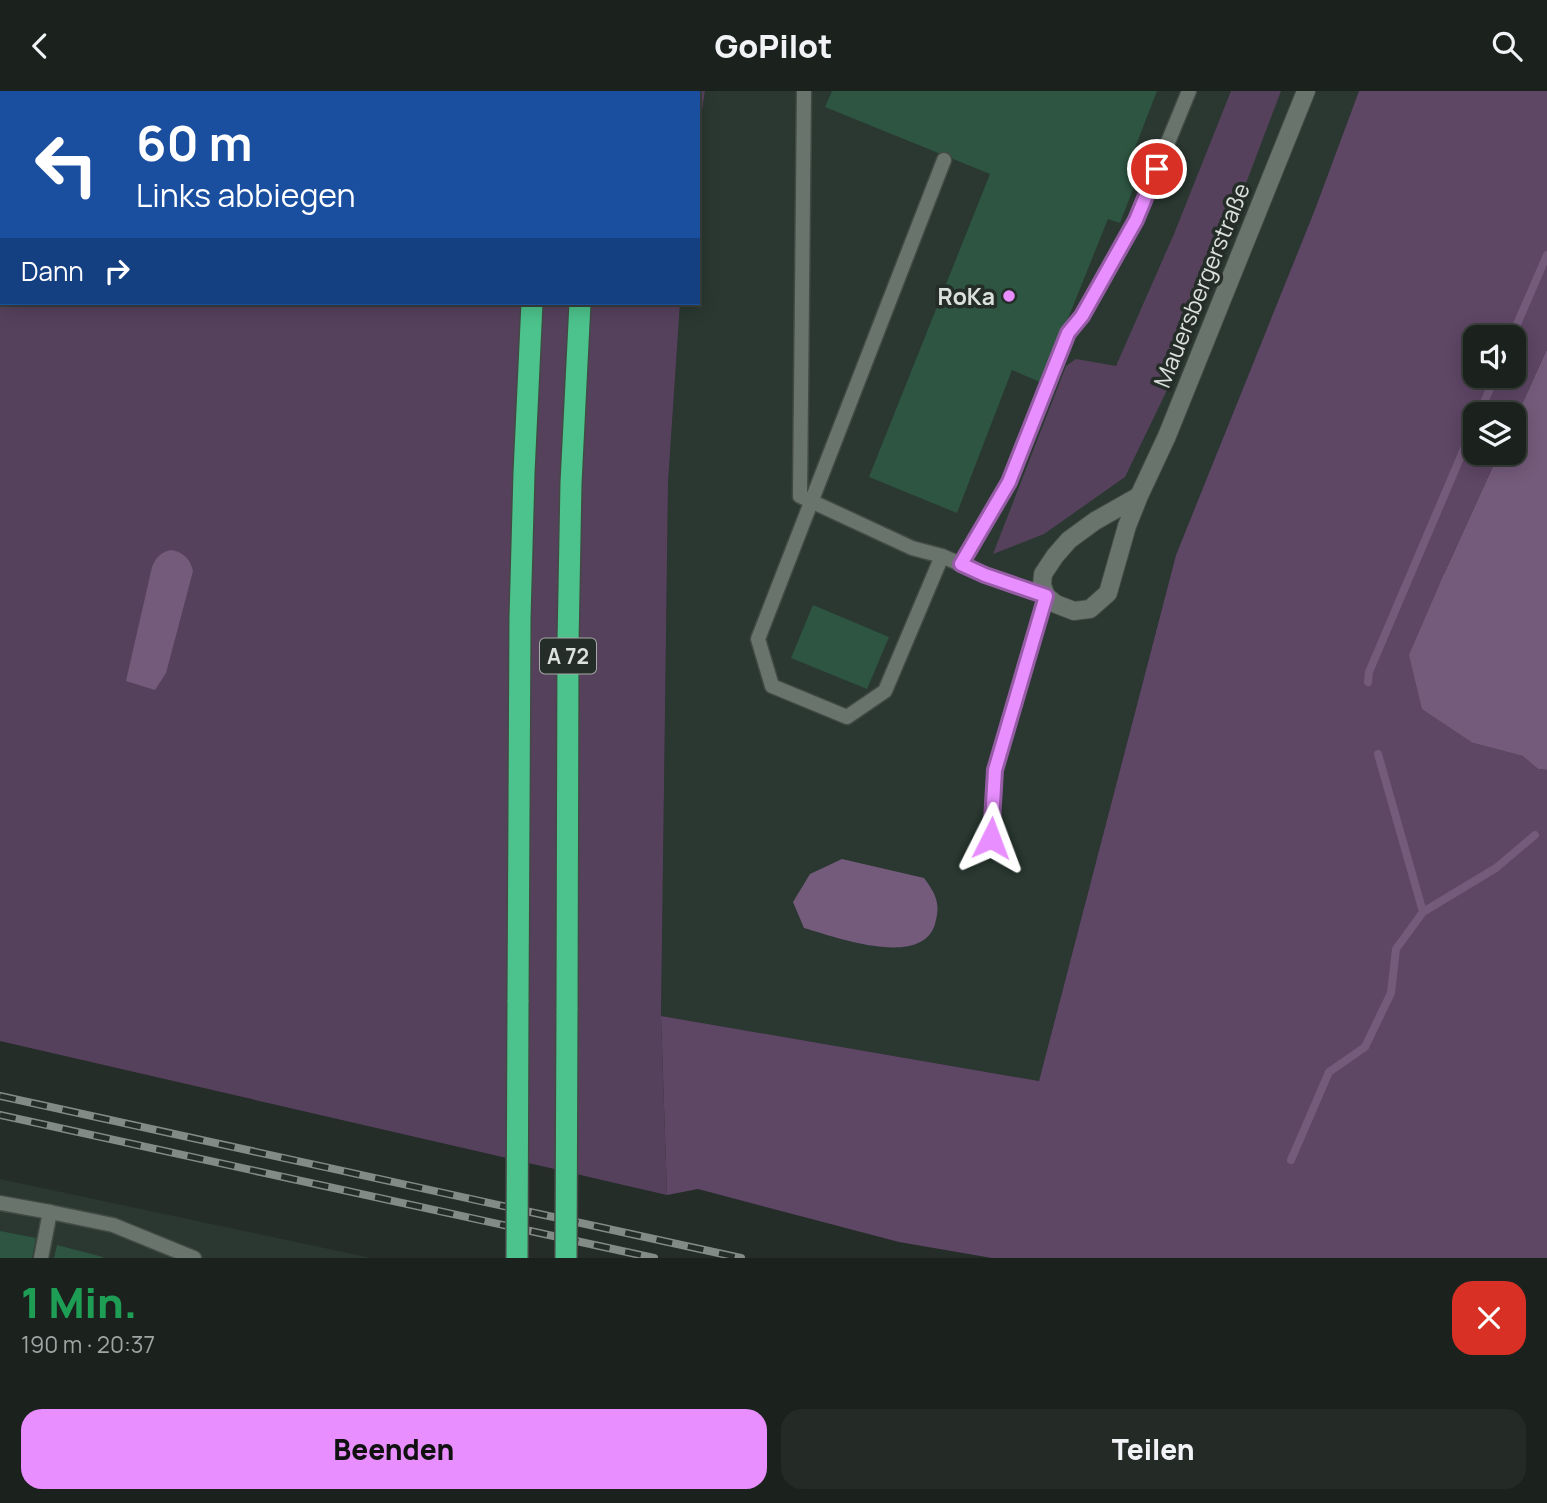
<!DOCTYPE html>
<html lang="de">
<head>
<meta charset="utf-8">
<style>
  :root { --surface:#1b221d; --page:#242a26; --text:#f1f3f6; --muted:#a0a4a4; --line:#393f3b; --accent:#e88eff }
  body { margin:0; font-family:Manrope,sans-serif; background:var(--page); color:var(--text); height:100vh; display:flex; flex-direction:column; font-size:26px; white-space:nowrap }
  * { box-sizing:border-box; margin:0 }
  p { font-size:23px; color:var(--muted) }
  .icon { flex:none; width:38px; height:38px; fill:none; stroke:currentColor; stroke-width:2; stroke-linecap:round; stroke-linejoin:round }
  .map { position:relative; height:1167px; overflow:hidden }
  .sheet { display:flex; flex-direction:column; background:var(--surface); flex:1 }
  .sheet>* { flex:none }
  .banner { position:absolute; left:0px; top:0px; width:700px; height:214px; box-shadow:0 4px 18px #0003,0 0 0 2px var(--line); background:#1a4fa0; color:#fff; overflow:hidden }
  .buttons { position:absolute; left:1463px; top:234px; display:grid; gap:14px }
  .buttons a { display:grid; place-items:center; width:63px; height:63px; border-radius:14px; background:var(--surface); box-shadow:0 4px 18px #0003,0 0 0 2px var(--line); font-size:35px }
  .pin { position:absolute; display:grid; place-items:center; width:60px; height:60px; color:#fff; margin:-30px; border:4px solid #fff; border-radius:50%; box-shadow:0 2px 7px #0007 }
  .me { position:absolute; width:77px; margin:-38px; rotate:3deg; stroke-linejoin:round; filter:drop-shadow(0 0 5px #0008) }
  .turn { display:flex; align-items:center; gap:24px; height:147px; padding:0 21px; font-size:32px }
  .turn .icon { width:91px; height:91px; stroke-width:2.5 }
  .turn b { display:block; font-size:49px; line-height:60px }
  .then { display:flex; align-items:center; height:66px; padding:0 21px; background:#0003; gap:14px; font-size:26px }
  .round { display:grid; place-items:center; flex:none; width:74px; height:74px; border-radius:21px; background:var(--page) }
  .summary { display:flex; align-items:center; justify-content:space-between; height:119px; padding:0 21px }
  h1 { font-size:42px; font-weight:800; line-height:52px; color:#1e9e55 }
  .cta { display:flex; gap:14px; margin-top:auto; padding:14px 21px }
  .cta a { flex:1; height:80px; border-radius:21px; background:var(--accent); color:#111; font-size:28px; font-weight:800; line-height:80px; text-align:center }
  .cta a+a { background:var(--page); color:var(--text) }
  header { display:flex; justify-content:space-between; align-items:center; height:91px; padding:0 21px; background:var(--surface); font-size:32px; font-weight:800 }
  .map>svg:first-child { display:block }
  .built { fill:#2a3831 }
  .green { fill:#56415c }
  .forest { fill:#5e4665; fill-rule:evenodd }
  .water { fill:#745b7b }
  .lines { fill:none; stroke-linecap:round; stroke-linejoin:round }
  .stream { stroke:#745b7b; stroke-width:8 }
  .building { fill:#2d5541 }
  .lane-casing { stroke:#434a45; stroke-width:17 }
  .street-casing { stroke:#434a45; stroke-width:20 }
  .highway-casing { stroke:#434a45; stroke-width:24 }
  .lane { stroke:#69746d; stroke-width:14 }
  .street { stroke:#69746d; stroke-width:18 }
  .highway { stroke:#4cc38c; stroke-width:21 }
  .rail-casing { stroke:#838b86; stroke-width:8 }
  .rail { stroke:#242d27; stroke-width:5; stroke-dasharray:16; stroke-linecap:butt }
  .highway-bridge-casing { stroke:#434a45; stroke-width:24; stroke-linecap:butt }
  .highway-bridge { stroke:#4cc38c; stroke-width:21 }
  .route-casing { stroke:#975ca6; stroke-width:18 }
  .route { stroke:#e88eff; stroke-width:12 }
  .poi-dot { fill:#e88eff; stroke:#242d27; stroke-width:2.5 }
  .labels { text-anchor:middle; dominant-baseline:central; stroke-width:7; stroke-linejoin:round; paint-order:stroke }
  .shield { fill:#242d27; stroke:#a4aba6; stroke-width:2 }
  .shield-label { font-size:21px; font-weight:bold; fill:#dbe1dd }
  .street-label { font-size:23px; fill:#dbe1dd; stroke:#242d27 }
  .poi-label { font-size:23px; font-weight:bold; fill:#dbe1dd; stroke:#242d27; text-anchor:end }
</style>
</head>
<body>
<header><svg class="icon" aria-label="back" viewBox="0 0 24 24"><path d="M15 5l-7 7 7 7"/></svg>GoPilot<svg class="icon" aria-label="search" viewBox="0 0 24 24"><circle cx="10" cy="10" r="6"/><path d="M15 15l6 6"/></svg></header>
<div class="map">
<svg width="1547" height="1167" viewBox="0 0 1547 1167">
  <rect width="100%" height="100%" fill="#242d27"/>
  <!-- built -->
  <g class="built">
    <path d="M705 0H1359L1314 121 1176 464 1039 990 661 925 668 392 680 212H698V47Z"/>
    <path d="M0 1088 371 1167H0Z"/>
  </g>
  <!-- green -->
  <g class="green">
    <path d="M0 0H705L698 47V2H2V212H680L668 392 661 925 667 1104 0 950Z"/>
    <path d="M1231 0H1281L1169 295 1125 386 1044 443 993 463 1066 275 1076 268 1116 275 1174 143Z"/>
  </g>
  <!-- forest -->
  <path class="forest" d="M1359 0H1547V258L1514 331V324H1475V362H1499L1444 483 1473 652 1524 665 1538 678 1547 679V1167H992L899 1151 698 1098 667 1104 661 925 1039 990 1176 464 1314 121ZM1475 247H1514V285H1475Z"/>
  <!-- water -->
  <g class="water">
    <path d="M1547 258V679L1538 678 1523 665 1473 652 1422 618 1409 564 1444 483 1499 362H1514V331Z"/>
    <path d="M172 459C184 462 190 468 193 480L166 582 155 599 126 590 152 476C156 466 162 460 172 459Z"/>
    <path d="M842 768 924 787C936 803 941 813 935 833 922 878 835 846 804 837L793 811 810 783Z"/>
  </g>
  <g class="lines">
    <!-- stream -->
    <g class="stream">
      <path d="M1511 247 1547 164"/>
      <path d="M1479 324 1495 285"/>
      <path d="M1368 591 1369 581 1475 332"/>
      <path d="M1378 663 1423 821"/>
      <path d="M1291 1069 1329 981 1365 956 1391 902 1396 858 1423 821 1496 777 1535 744"/>
    </g>
  </g>
  <!-- building -->
  <g class="building">
    <path d="M832 0H1157L1128 75 1140 80 1120 132 1108 128 1042 292 1012 279 957 422 869 386 990 83 825 16Z"/>
    <path d="M813 514 889 546 867 598 791 567Z"/>
    <path d="M0 1140 36 1147 32 1167H0Z"/>
    <path d="M57 1154 103 1166V1167H54Z"/>
  </g>
  <g class="lines">
    <!-- lane casing -->
    <g class="lane-casing">
      <g id="lane">
        <path d="M804 0 800 405 912 457 942 465 985 484 1046 505 995 679 991 747"/>
        <path d="M942 465 885 600 847 626 772 595 758 548 944 69"/>
        <path d="M961 473 1009 391 1068 242 1082 225 1136 129 1189 0"/>
        <path d="M0 1112 50 1121"/>
        <path d="M41 1167 50 1121 113 1134 194 1167"/>
      </g>
    </g>
    <!-- street casing -->
    <g class="street-casing">
      <path id="street" d="M1139 405 1095 430 1069 449 1055 465 1043 483 1042 494 1046 505 1056 513 1074 520 1090 518 1108 502 1127 435 1139 405 1167 345 1306 0"/>
    </g>
    <!-- highway casing -->
    <g class="highway-casing">
      <g id="highway">
        <path d="M552 2V0"/>
        <path d="M600 2V0"/>
        <path d="M518 911 520 527 524 382 532 212"/>
        <path d="M567 918 568 552 571 392 580 212"/>
      </g>
    </g>
    <!-- lane -->
    <use href="#lane" class="lane"/>
    <!-- street -->
    <use href="#street" class="street"/>
    <!-- highway -->
    <use href="#highway" class="highway"/>
    <!-- rail casing -->
    <g class="rail-casing">
      <g id="rail">
        <path d="M0 1005 741 1167"/>
        <path d="M0 1024 654 1167"/>
      </g>
    </g>
    <!-- rail -->
    <use href="#rail" class="rail"/>
    <!-- highway-bridge casing -->
    <g class="highway-bridge-casing">
      <g id="highway-bridge">
        <path d="M517 1167 518 911"/>
        <path d="M566 1167 567 918"/>
      </g>
    </g>
    <!-- highway-bridge -->
    <use href="#highway-bridge" class="highway-bridge"/>
  </g>
  <g class="lines">
    <!-- route casing -->
    <g class="route-casing">
      <path id="route" d="M991 747 995 679 1046 505 985 484 961 473 1009 391 1068 242 1082 225 1136 129 1157 78"/>
    </g>
    <!-- route -->
    <use href="#route" class="route"/>
  </g>
  <!-- markers -->
  <circle class="poi-dot" cx="1009" cy="205" r="7"/>
  <g class="labels">
    <!-- shield labels -->
    <rect class="shield" x="540" y="547.5" width="56" height="35" rx="5"/>
    <g class="shield-label">
      <text x="568" y="565">A 72</text>
    </g>
    <!-- street labels -->
    <g class="street-label">
      <text transform="translate(1201 194) rotate(-68)">Mauersbergerstraße</text>
    </g>
    <!-- poi labels -->
    <g class="poi-label">
      <text x="995" y="205">RoKa</text>
    </g>
  </g>
</svg>
<div class="buttons">
<a><svg class="icon" aria-label="sound" viewBox="0 0 24 24"><path d="M4 9h4l5-4v14l-5-4H4zM17 9q2 3 0 6"/></svg></a>
<a><svg class="icon" aria-label="layers" viewBox="0 0 24 24"><path d="M12 4l9 5-9 5-9-5zM3 14l9 5 9-5"/></svg></a>
</div>
<div class="pin" style="left:1157px;top:78px;background:#d93025"><svg class="icon" aria-label="arrive" viewBox="0 0 24 24"><path d="M6 21V4h12l-3 4 3 4H6"/></svg></div>
<svg class="me" style="left:991px;top:747px" viewBox="-20 -20 40 40"><path d="M0-17L14 15 0 8-14 15z" fill="#e88eff" stroke="#fff" stroke-width="4"/></svg>
<div class="banner">
<div class="turn"><svg class="icon" aria-label="left" viewBox="0 0 24 24"><path d="M17 20v-9H6M10 6l-5 5 5 5"/></svg><div><b>60 m</b>Links abbiegen</div></div>
<div class="then">Dann<svg class="icon" aria-label="right" viewBox="0 0 24 24"><path d="M7 20v-9h11M14 6l5 5-5 5"/></svg></div>
</div>
</div>
<section class="sheet">
<div class="summary"><div><h1>1 Min.</h1><p>190 m · 20:37</p></div><a class="round" style="background:#d93025;color:#fff"><svg class="icon" aria-label="close" viewBox="0 0 24 24"><path d="M6 6l12 12M18 6L6 18"/></svg></a></div>
<div class="cta"><a>Beenden</a><a>Teilen</a></div>
</section>
</body>
</html>
